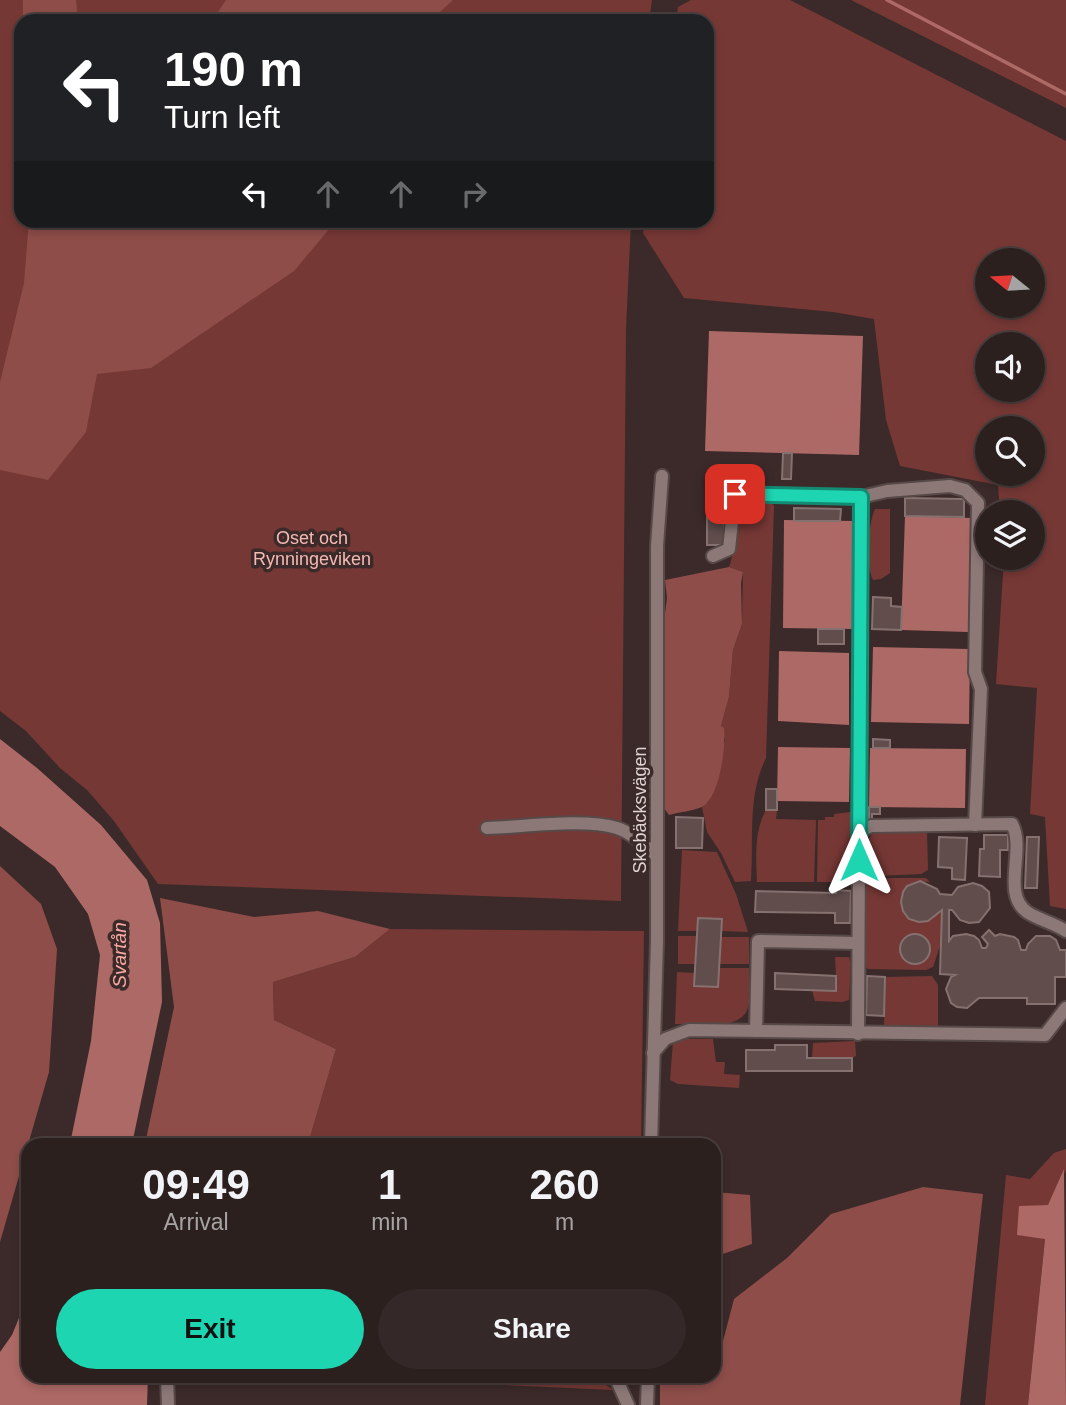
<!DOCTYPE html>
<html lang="en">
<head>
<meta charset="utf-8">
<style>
  :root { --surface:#2c201f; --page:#342828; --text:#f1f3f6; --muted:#a6a3a4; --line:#483e3d; --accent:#1dd5b1 }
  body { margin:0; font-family:Helvetica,sans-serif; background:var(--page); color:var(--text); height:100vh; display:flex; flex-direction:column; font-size:26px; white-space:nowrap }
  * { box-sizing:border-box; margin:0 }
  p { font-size:23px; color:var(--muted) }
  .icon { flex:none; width:38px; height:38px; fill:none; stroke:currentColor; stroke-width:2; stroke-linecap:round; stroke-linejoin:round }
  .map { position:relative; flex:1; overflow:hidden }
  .side { position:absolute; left:21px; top:1138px; width:700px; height:245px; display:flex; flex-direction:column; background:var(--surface); border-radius:21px; box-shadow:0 4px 10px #0003,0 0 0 2px var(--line) }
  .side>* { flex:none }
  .hud { position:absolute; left:14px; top:14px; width:700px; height:214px; border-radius:21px; box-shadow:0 4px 10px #0003,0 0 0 2px var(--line); background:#202124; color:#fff; overflow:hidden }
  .needle { width:46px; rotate:288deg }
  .buttons { position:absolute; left:975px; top:248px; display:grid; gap:14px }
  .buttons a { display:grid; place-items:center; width:70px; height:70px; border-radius:50%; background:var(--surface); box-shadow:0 4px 10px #0003,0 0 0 2px var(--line); font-size:35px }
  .pin { position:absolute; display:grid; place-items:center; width:60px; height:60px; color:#fff; margin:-30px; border-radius:14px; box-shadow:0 4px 10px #0006 }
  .me { position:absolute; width:77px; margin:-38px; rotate:0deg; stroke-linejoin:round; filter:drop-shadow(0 0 5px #0008) }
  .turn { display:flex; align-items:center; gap:24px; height:147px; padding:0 35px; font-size:32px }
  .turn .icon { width:91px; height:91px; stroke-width:2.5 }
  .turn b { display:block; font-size:49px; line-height:60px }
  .lanes { display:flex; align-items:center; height:66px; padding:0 35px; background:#0003; justify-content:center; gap:35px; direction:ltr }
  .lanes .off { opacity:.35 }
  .eta { display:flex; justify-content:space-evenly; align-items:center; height:119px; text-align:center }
  .eta b { font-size:42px; font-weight:700; line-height:49px }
  .primary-button { display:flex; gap:14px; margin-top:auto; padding:14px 35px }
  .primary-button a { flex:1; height:80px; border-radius:42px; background:var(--accent); color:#111; font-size:28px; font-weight:700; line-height:80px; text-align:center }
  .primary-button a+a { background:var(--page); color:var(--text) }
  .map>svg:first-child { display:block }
  .green { fill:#763835; fill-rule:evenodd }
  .forest { fill:#8e4d49 }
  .water { fill:#ad6965 }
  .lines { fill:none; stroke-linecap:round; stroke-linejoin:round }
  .stream { stroke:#ad6965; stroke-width:3.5 }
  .building { fill:#604d4c; stroke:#85716f; stroke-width:2 }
  .minor-casing { stroke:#574948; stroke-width:16 }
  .minor { stroke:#8c7877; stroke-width:12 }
  .route-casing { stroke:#138a73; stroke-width:18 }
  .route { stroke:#1dd5b1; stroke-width:12 }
  .labels { text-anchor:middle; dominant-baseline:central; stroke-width:7; stroke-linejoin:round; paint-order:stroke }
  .park-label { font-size:18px; fill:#f5b9b3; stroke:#3b2a29 }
  .street-label { font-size:18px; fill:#ded3d2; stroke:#3b2a29 }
  .water-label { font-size:19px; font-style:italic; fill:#fbaba5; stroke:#3b2a29 }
</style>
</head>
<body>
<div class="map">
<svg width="1066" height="1405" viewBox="0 0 1066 1405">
  <rect width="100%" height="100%" fill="#3b2a29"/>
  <!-- green -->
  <g class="green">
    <path d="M0 0H652L649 21H21V220L631 221 626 329 621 901 158 884 114 821 87 790 60 768 26 731 0 711Z"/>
    <path d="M691 0H790L1066 141V909L1050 906 1045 817 1030 814 1037 688 996 684 1004 558H1032V513H1000L998 485 900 466 886 420 874 319 833 312 684 298 643 233 645 221 707 220V21H676L678 7ZM987 261H1032V306H987ZM987 345H1032V390H987ZM987 429H1032V474H987Z"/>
    <path d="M851 0H1066V108Z"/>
    <path d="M750 498 771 500 774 506 766 758C747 796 754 839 751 881L735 882 721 853 707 832 702 807 709 801 725 740 721 726 729 697 733 650 742 624 743 572 729 567C737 549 733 507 750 498Z"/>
    <path d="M875 509H890V573L881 579 873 580C865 564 868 525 875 509Z"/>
    <path d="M766 810H777L776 819 816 820 814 882H757C756 859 754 831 766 810Z"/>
    <path d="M851 812 852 882H817L818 820H825V817H834V814Z"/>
    <path d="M927 831 928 870 921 874 876 876 865 872 864 843 875 832Z"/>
    <path d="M682 850 717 852 736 894 748 932 721 931 722 919 699 918 697 931H678Z"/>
    <path d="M873 878H926L930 882C884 877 900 933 929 920 934 918 938 912 942 910L941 943 933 967 926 970 868 969 866 967 865 884Z"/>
    <path d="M390 929 644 931 641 1144H308L336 1049 274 1020 273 982 355 957Z"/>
    <path d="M678 936H697L695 964H678Z"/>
    <path d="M721 937H749V964H719Z"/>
    <path d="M835 957H849L851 963 849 1000 842 1002 815 1001 812 990 836 976Z"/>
    <path d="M719 968H749C749 981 751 996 748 1008 740 1032 695 1024 675 1024L677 972 695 973 694 986 717 987Z"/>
    <path d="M932 976 938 985V1028L884 1027 885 977Z"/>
    <path d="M677 1039H713L716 1062H725L724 1074 740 1075 739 1088 678 1084 670 1080 673 1042Z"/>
    <path d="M855 1041 856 1056 852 1058H812L813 1043Z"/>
    <path d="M1066 1149V1170L1048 1205 1019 1207 1045 1238 1028 1405H985L1006 1175 1030 1179 1054 1153Z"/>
    <path d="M306 1376H594L613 1390Z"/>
  </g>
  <!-- forest -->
  <g class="forest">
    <path d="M23 0H76L78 21H23Z"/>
    <path d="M226 0H453L430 21H212Z"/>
    <path d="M29 221V220L336 221 294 271 151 368 97 374 86 432 48 480 0 470V382L24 283Z"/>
    <path d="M729 567 743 572 741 583 742 624 733 650 729 697 721 726 724 728C726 747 720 797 702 807 693 811 679 812 669 815L664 808 661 793 655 691 667 598 665 580Z"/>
    <path d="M0 866 41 904 57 949 49 1072 0 1242Z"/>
    <path d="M160 898 254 917 318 911 390 929 355 957 273 982 274 1020 336 1049 308 1144H145L174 1007Z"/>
    <path d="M923 1187 983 1194 960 1405H660V1376H714V1341H723L734 1299 787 1258 831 1214Z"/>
    <path d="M714 1192 750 1195 752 1244 714 1257Z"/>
  </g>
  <!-- water -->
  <g class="water">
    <path d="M709 331 863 336 859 455 705 451Z"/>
    <path d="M905 516 971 518 968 632 901 630Z"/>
    <path d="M784 520 854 521 853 629 783 628Z"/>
    <path d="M873 647 970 649 969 724 871 722Z"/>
    <path d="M779 651 849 653V725L778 721Z"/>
    <path d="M0 739 37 768 101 825 147 880 160 923 162 1002 132 1144H70L91 1041 100 955 88 914 55 867 0 826Z"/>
    <path d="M778 747 850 748 849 802 777 801Z"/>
    <path d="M870 748 966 749 965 808 869 807Z"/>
    <path d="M1064 1169 1066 1405H1028L1045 1239 1017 1235 1019 1206 1048 1205Z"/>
    <path d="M28 1296V1376H148L147 1405H0V1352L12 1335Z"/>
  </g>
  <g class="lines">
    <!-- stream -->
    <path class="stream" d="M887 0 1066 94"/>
  </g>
  <!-- building -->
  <g class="building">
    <path d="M783 453H792L791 479H782Z"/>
    <path d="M905 498 964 499V517L905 516Z"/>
    <rect x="707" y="506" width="17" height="39"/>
    <path d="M794 508 841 509 840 521H794Z"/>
    <path d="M873 597 891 598V606L902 607 901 630 872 629Z"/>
    <rect x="818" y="629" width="26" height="15"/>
    <path d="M873 739 890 740V748H873Z"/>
    <rect x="766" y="789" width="11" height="21"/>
    <path d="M869 807H880V814H872V820H869Z"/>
    <path d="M676 817 703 818 702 848H676Z"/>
    <path d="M984 835H1008V850H1000V877L979 876 980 849H984Z"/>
    <path d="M939 837 967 838 965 880 952 879V868L938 867Z"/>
    <path d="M1027 837H1039L1037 888H1025Z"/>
    <path d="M920 881 937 889 940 894 952 895 958 887 973 883 982 886 989 892 990 908 979 922 969 923 960 920 952 910H949V941L953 936 966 934 974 936 979 940 982 948H986L988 944 982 937 989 930 995 936 1000 934 1014 937 1018 940 1021 950H1026L1028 944 1036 936H1050L1056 940 1060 950H1066V977H1055V1004H1027V998H979L967 1008 957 1007 951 1003 946 989 951 977 955 975 940 974 942 910 928 921 919 922 909 919 903 911 901 902 903 892 907 886Z"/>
    <path d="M836 890 851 891 850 923H835V913L755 912 756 891 836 893Z"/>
    <path d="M698 918 722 919 718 987 694 986Z"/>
    <circle cx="915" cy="949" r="15"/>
    <path d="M775 973 836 976V991L775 989Z"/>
    <path d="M867 976 885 977 884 1016 866 1015Z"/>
    <path d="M775 1045H807V1058H852V1071H746V1050H775Z"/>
  </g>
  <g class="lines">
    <!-- minor casing -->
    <g class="minor-casing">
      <g id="minor">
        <path d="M713 556 729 549 735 494 861 497 887 491 950 486 965 490 978 503 975 672 981 689 975 825"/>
        <path d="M487 828C524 827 583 818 617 828 632 833 645 846 657 856"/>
        <path d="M859 832 871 826 1012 824C1026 850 1001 893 1027 912 1039 920 1054 923 1066 931"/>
        <path d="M756 1031 758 941 858 943"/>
        <path d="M858 1034 861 497"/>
        <path d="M653 1053 665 1039 689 1030 1045 1035 1066 1008"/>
        <path d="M651 1144 657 941V546L662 476"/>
        <path d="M167 1376 168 1405"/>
        <path d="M615 1376 628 1405"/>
        <path d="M647 1405 648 1376"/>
      </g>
    </g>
    <!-- minor -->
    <use href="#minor" class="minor"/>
  </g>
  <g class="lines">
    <!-- route casing -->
    <g class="route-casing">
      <path id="route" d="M735 494 861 497 859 860"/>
    </g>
    <!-- route -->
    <use href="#route" class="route"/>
  </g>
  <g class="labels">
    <!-- park labels -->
    <g class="park-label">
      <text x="312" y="538">Oset och<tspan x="312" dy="21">Rynningeviken</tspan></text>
    </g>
    <!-- street labels -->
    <g class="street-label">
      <text transform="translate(640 810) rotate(-90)">Skebäcksvägen</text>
    </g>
    <!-- water labels -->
    <g class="water-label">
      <text transform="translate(119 955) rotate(-90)">Svartån</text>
    </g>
  </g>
</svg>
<div class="buttons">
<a><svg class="needle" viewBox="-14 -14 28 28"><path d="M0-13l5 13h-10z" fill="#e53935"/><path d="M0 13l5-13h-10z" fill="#a6a3a4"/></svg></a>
<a><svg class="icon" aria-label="sound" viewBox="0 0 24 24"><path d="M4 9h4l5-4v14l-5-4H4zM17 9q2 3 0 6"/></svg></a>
<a><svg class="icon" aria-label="search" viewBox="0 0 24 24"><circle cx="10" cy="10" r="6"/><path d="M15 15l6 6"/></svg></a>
<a><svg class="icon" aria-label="layers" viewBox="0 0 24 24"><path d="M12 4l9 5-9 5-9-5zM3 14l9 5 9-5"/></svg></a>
</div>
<div class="pin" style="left:735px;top:494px;background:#d93025"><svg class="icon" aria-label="arrive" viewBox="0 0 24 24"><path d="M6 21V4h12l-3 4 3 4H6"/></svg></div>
<svg class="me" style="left:859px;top:860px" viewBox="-20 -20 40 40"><path d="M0-17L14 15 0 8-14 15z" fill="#1dd5b1" stroke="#fff" stroke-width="4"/></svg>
<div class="hud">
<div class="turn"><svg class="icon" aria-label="left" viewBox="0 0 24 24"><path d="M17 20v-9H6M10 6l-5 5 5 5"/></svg><div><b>190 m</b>Turn left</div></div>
<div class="lanes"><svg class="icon" aria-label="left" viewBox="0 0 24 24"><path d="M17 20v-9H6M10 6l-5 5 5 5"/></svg><svg class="icon off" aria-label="ahead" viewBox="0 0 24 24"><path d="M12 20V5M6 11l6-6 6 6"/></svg><svg class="icon off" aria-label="ahead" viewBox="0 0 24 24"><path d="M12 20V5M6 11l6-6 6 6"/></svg><svg class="icon off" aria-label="right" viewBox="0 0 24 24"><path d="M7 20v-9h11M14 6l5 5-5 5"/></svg></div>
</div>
<section class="side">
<div class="eta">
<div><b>09:49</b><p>Arrival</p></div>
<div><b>1</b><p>min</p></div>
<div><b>260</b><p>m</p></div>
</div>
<div class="primary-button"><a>Exit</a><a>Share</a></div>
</section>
</div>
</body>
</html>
